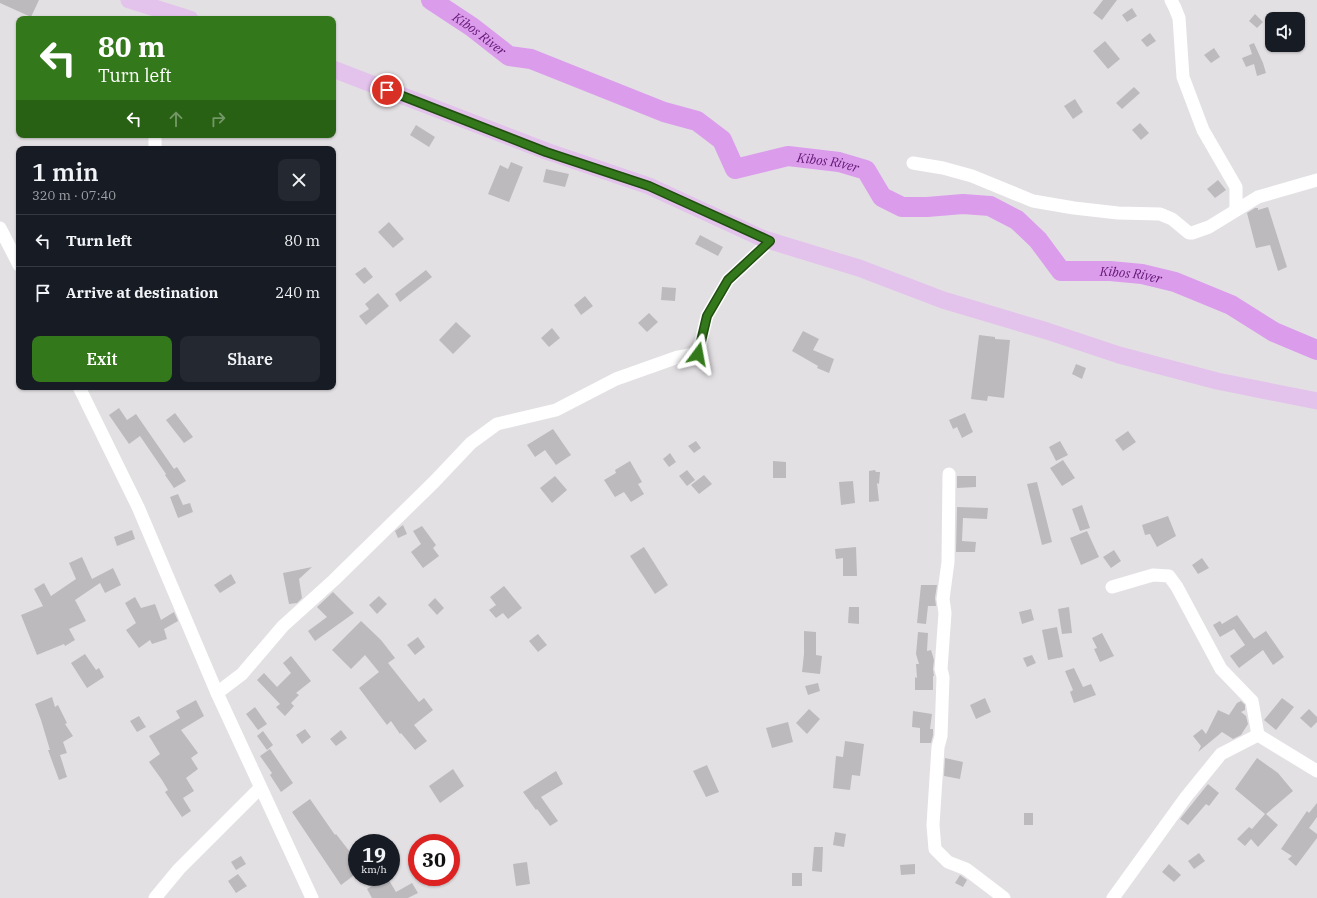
<!DOCTYPE html>
<html lang="en">
<head>
<meta charset="utf-8">
<style>
  :root { --surface:#171b24; --page:#242831; --text:#f1f3f6; --muted:#9ea1a6; --line:#363941; --accent:#33781a }
  body { margin:0; font-family:"IBM Plex Serif",serif; background:var(--page); color:var(--text); height:100vh; display:flex; flex-direction:column; font-size:15px; white-space:nowrap }
  * { box-sizing:border-box; margin:0 }
  p { font-size:13px; color:var(--muted) }
  .icon { flex:none; width:22px; height:22px; fill:none; stroke:currentColor; stroke-width:2; stroke-linecap:round; stroke-linejoin:round }
  .map { position:relative; flex:1; overflow:hidden }
  .panel { position:absolute; left:16px; top:146px; width:320px; height:244px; display:flex; flex-direction:column; background:var(--surface); border-radius:8px; box-shadow:0 1px 3px #0004 }
  .panel>* { flex:none }
  .guide { position:absolute; left:16px; top:16px; width:320px; height:122px; border-radius:8px; box-shadow:0 1px 3px #0004; background:#33781a; color:#fff; overflow:hidden }
  .buttons { position:absolute; left:1265px; top:12px; display:grid; gap:8px }
  .buttons a { display:grid; place-items:center; width:40px; height:40px; border-radius:8px; background:var(--surface); box-shadow:0 1px 3px #0004; font-size:20px }
  .speed { position:absolute; left:348px; top:834px; display:flex; gap:8px; font-size:20px; font-weight:700; text-align:center }
  .speed>* { display:grid; place-content:center; width:52px; height:52px; border-radius:50%; background:var(--surface); box-shadow:0 1px 3px #0004; line-height:1 }
  .speed small { font-size:10px; font-weight:400 }
  .speed .limit { border:6px solid #d22; background:#fff; color:#111 }
  .pin { position:absolute; display:grid; place-items:center; width:34px; height:34px; color:#fff; margin:-17px; border:2px solid #fff; border-radius:50%; box-shadow:0 1px 4px #0007 }
  .me { position:absolute; width:44px; margin:-22px; rotate:13deg; stroke-linejoin:round; filter:drop-shadow(0 0 3px #0008) }
  .turn { display:flex; align-items:center; gap:14px; height:84px; padding:0 16px; font-size:18px }
  .turn .icon { width:52px; height:52px; stroke-width:2.5 }
  .turn b { display:block; font-size:28px; line-height:34px }
  .lanes { display:flex; align-items:center; height:38px; padding:0 16px; background:#0003; justify-content:center; gap:20px; direction:ltr }
  .lanes .off { opacity:.35 }
  .round { display:grid; place-items:center; flex:none; width:42px; height:42px; border-radius:8px; background:var(--page) }
  .headline { display:flex; align-items:center; justify-content:space-between; height:68px; padding:0 16px }
  h1 { font-size:24px; font-weight:600; line-height:30px }
  .cta { display:flex; gap:8px; margin-top:auto; padding:8px 16px }
  .cta a { flex:1; height:46px; border-radius:8px; background:var(--accent); color:#fff; font-size:16px; font-weight:600; line-height:46px; text-align:center }
  .cta a+a { background:var(--page); color:var(--text) }
  ul { padding:0; list-style:none }
  li { display:flex; align-items:center; gap:12px; height:52px; padding:0 16px; border-top:1px solid var(--line) }
  li div { flex:1 }
  li b { display:block; font-size:15px }
  li em { font-style:normal }
  .map>svg:first-child { display:block }
  .lines { fill:none; stroke-linecap:round; stroke-linejoin:round }
  .river { stroke:#db9cec; stroke-width:20 }
  .building { fill:#bdbabe }
  .minor { stroke:#fff; stroke-width:13 }
  .major { stroke:#e3c2ec; stroke-width:17 }
  .route-casing { stroke:#214e11; stroke-width:10 }
  .route { stroke:#33781a; stroke-width:7 }
  .labels { text-anchor:middle; dominant-baseline:central; stroke-width:4; stroke-linejoin:round; paint-order:stroke }
  .water-label { font-size:13px; font-style:italic; fill:#621474; stroke:#e3e0e4 }
</style>
</head>
<body>
<div class="map">
<svg width="1317" height="898" viewBox="0 0 1317 898">
  <rect width="100%" height="100%" fill="#e3e0e4"/>
  <g class="lines">
    <!-- river -->
    <path class="river" id="s1" d="M431 0 472 27 509 56 531 59 664 112 697 121 722 140 735 169 788 156 839 162 866 170 882 197 902 207H927L963 204 990 206 1017 220 1038 240 1061 271H1110L1142 274 1175 282 1231 305 1274 332 1317 350"/>
  </g>
  <!-- building -->
  <g class="building">
    <path d="M0 0H39L31 17 0 3Z"/>
    <path d="M1103 0H1117L1102 20 1093 13Z"/>
    <path d="M1132 8 1137 16 1127 22 1122 15Z"/>
    <path d="M1255 14 1263 22 1257 28 1249 21Z"/>
    <path d="M1150 33 1156 41 1147 47 1141 40Z"/>
    <path d="M1105 41 1120 59 1108 69 1093 51Z"/>
    <path d="M1254 43 1263 63 1266 73 1257 76 1254 64 1246 67 1242 58 1252 54 1249 45Z"/>
    <path d="M1214 48 1220 57 1211 63 1204 55Z"/>
    <path d="M1134 87 1140 93 1122 109 1116 103Z"/>
    <path d="M1075 99 1083 112 1073 119 1064 106Z"/>
    <path d="M1140 123 1149 133 1141 140 1132 130Z"/>
    <path d="M416 125 435 137 429 147 410 135Z"/>
    <path d="M511 162 523 167 509 202 488 194 500 165 508 169Z"/>
    <path d="M546 169 569 174 565 187 543 182Z"/>
    <path d="M1218 180 1226 190 1215 198 1207 189Z"/>
    <path d="M1268 207 1287 267 1278 271 1270 245 1256 248 1247 213 1255 208H1258V210Z"/>
    <path d="M389 222 404 239 393 248 378 232Z"/>
    <path d="M700 235 723 247 718 256 695 244Z"/>
    <path d="M365 267 373 277 364 284 355 274Z"/>
    <path d="M426 270 432 277 400 302 395 294Z"/>
    <path d="M662 287 676 288 675 301 661 300Z"/>
    <path d="M378 293 389 306 366 325 359 316 369 309 365 304Z"/>
    <path d="M585 296 593 306 581 315 574 305Z"/>
    <path d="M649 313 658 322 647 332 638 323Z"/>
    <path d="M456 322 471 336 453 354 439 340Z"/>
    <path d="M552 328 560 338 549 347 541 338Z"/>
    <path d="M803 331 819 339 813 350 834 359 829 373 817 368 818 366 792 351Z"/>
    <path d="M979 335 995 337V339L1010 340 1004 398 988 396 987 401 971 399Z"/>
    <path d="M1076 364 1086 368 1082 379 1072 374Z"/>
    <path d="M119 408 127 420 136 414 174 469 177 467 186 481 174 488 165 475 166 474 140 436 129 444 109 415Z"/>
    <path d="M175 413 193 437 184 443 166 420Z"/>
    <path d="M965 413 973 432 962 438 957 427 953 429 949 420Z"/>
    <path d="M553 429 571 455 556 465 545 450 535 457 527 445Z"/>
    <path d="M1128 431 1136 442 1123 451 1115 440Z"/>
    <path d="M696 441 701 448 694 453 688 446Z"/>
    <path d="M1060 441 1068 455 1056 461 1049 447Z"/>
    <path d="M670 453 676 462 669 467 663 459Z"/>
    <path d="M1063 460 1075 478 1062 486 1050 468Z"/>
    <path d="M630 461 642 482 638 484 644 494 631 502 624 492 615 497 604 480 616 473 615 470Z"/>
    <path d="M773 461 786 462V478H773Z"/>
    <path d="M687 470 695 480 687 486 679 476Z"/>
    <path d="M875 470 876 472H880L879 484 877 483 879 501 869 502V471Z"/>
    <path d="M704 475 712 484 699 494 691 485Z"/>
    <path d="M555 476 567 490 552 503 540 488Z"/>
    <path d="M957 476H976V487L957 488Z"/>
    <path d="M853 481 855 503 841 505 839 482Z"/>
    <path d="M1037 482 1052 542 1042 545 1027 484Z"/>
    <path d="M178 494 183 505 190 503 193 512 178 518 170 497Z"/>
    <path d="M1082 505 1090 528 1080 531 1072 509Z"/>
    <path d="M957 507 988 508 987 519 963 518 962 541 976 542 975 552H956Z"/>
    <path d="M1168 516 1176 536 1157 547 1150 534 1145 535 1142 525Z"/>
    <path d="M403 525 407 534 398 538 395 531Z"/>
    <path d="M422 526 436 545 433 548 439 556 423 568 411 552 421 544 413 531Z"/>
    <path d="M132 530 135 539 117 546 114 537Z"/>
    <path d="M1087 531 1099 557 1081 565 1070 538Z"/>
    <path d="M644 547 668 585 655 594 630 556Z"/>
    <path d="M856 547 857 576H843V558L836 559 835 549Z"/>
    <path d="M1114 550 1121 561 1111 568 1103 557Z"/>
    <path d="M82 557 92 579 113 568 121 585 105 593 100 583 75 600 86 621 69 629 75 640 65 646 64 644 37 655 21 615 43 606 34 589 44 583 51 596 76 579 69 563Z"/>
    <path d="M1202 558 1209 568 1198 574 1192 565Z"/>
    <path d="M312 567 299 579 302 598 297 603 289 604 283 573Z"/>
    <path d="M231 574 236 583 220 593 214 585Z"/>
    <path d="M921 585H937L935 598 936 606H928L926 624 917 623Z"/>
    <path d="M504 586 522 608 508 619 503 613 496 618 489 610 496 605 490 597Z"/>
    <path d="M333 592 354 613 315 641 308 631 327 617 317 607Z"/>
    <path d="M379 596 387 604 377 614 369 605Z"/>
    <path d="M135 597 141 608 155 604 161 620 174 612 178 621 164 629 167 639 152 644 150 640 139 648 126 630 136 623 125 603Z"/>
    <path d="M435 598 444 608 437 615 428 605Z"/>
    <path d="M849 607H859V624L848 623Z"/>
    <path d="M1069 607 1072 633 1062 634 1058 609Z"/>
    <path d="M1031 609 1034 620 1022 624 1019 612Z"/>
    <path d="M1237 615 1254 639 1266 631 1284 657 1273 665 1263 650 1239 668 1230 656 1245 645 1234 629 1220 637 1213 625 1220 621 1222 624Z"/>
    <path d="M361 621 381 640 395 658 388 663 419 702 424 698 433 710 414 725 427 741 415 750 401 733 400 734 391 721 387 725 359 688 379 672 365 655 351 669 332 650Z"/>
    <path d="M1057 627 1063 657 1048 660 1042 630Z"/>
    <path d="M804 631 816 632V655L822 656 820 674 802 672 804 654Z"/>
    <path d="M918 632 928 633 927 651 931 650 934 660 933 669 934 676H933V690H915V677L917 678 916 664H919L916 654Z"/>
    <path d="M1102 633 1114 656 1100 662 1094 649 1097 648 1092 638Z"/>
    <path d="M538 634 547 645 538 652 529 641Z"/>
    <path d="M418 637 425 647 415 655 407 645Z"/>
    <path d="M85 654 96 670 99 668 104 677 87 688 71 663Z"/>
    <path d="M1032 655 1036 663 1027 667 1023 658Z"/>
    <path d="M291 656 311 681 296 693 299 695 291 703 294 706 285 716 276 707 280 704 257 680 264 673 277 687 291 673 283 663Z"/>
    <path d="M1074 668 1083 687 1091 684 1096 695 1074 703 1070 692 1073 690 1065 671Z"/>
    <path d="M818 683 820 691 808 695 805 686Z"/>
    <path d="M52 697 55 707 58 705 67 723 65 724 73 736 63 742 67 753 60 755 67 777 59 780 48 750H50L41 720 35 704Z"/>
    <path d="M985 698 991 712 976 719 970 705Z"/>
    <path d="M1282 698 1294 707 1276 730 1264 720Z"/>
    <path d="M196 700 204 716 181 730 198 753 191 758 198 769 186 778 194 791 183 798 191 811 182 817 165 792 168 790 162 780 149 762 160 754 149 736 180 718 176 711Z"/>
    <path d="M1241 701 1245 705V710L1241 712 1246 716 1248 724 1241 735 1233 739 1222 732 1198 752 1201 746 1193 736 1202 729 1206 734 1218 710 1229 715 1237 703Z"/>
    <path d="M255 707 267 724 258 730 246 714Z"/>
    <path d="M809 709 820 719 807 734 796 723Z"/>
    <path d="M1309 709 1317 717V722L1311 728 1300 718Z"/>
    <path d="M913 711 932 714 930 729H933V735L931 743H920V728L912 727Z"/>
    <path d="M139 716 146 727 137 732 130 721Z"/>
    <path d="M788 722 793 742 772 748 766 728Z"/>
    <path d="M305 729 311 737 302 744 296 735Z"/>
    <path d="M341 730 347 738 336 746 330 739Z"/>
    <path d="M263 731 273 745 267 750 257 736Z"/>
    <path d="M845 741 864 744 860 776 852 775 850 790 833 788 836 756 843 757Z"/>
    <path d="M270 749 293 783 281 792 270 775 272 773 260 756Z"/>
    <path d="M945 758 963 762 960 779 944 776Z"/>
    <path d="M1257 758 1278 773 1293 791 1266 814 1278 825 1258 847 1251 839 1245 846 1237 839 1249 827 1252 829 1265 814 1235 789Z"/>
    <path d="M707 765 719 792 706 797 693 771Z"/>
    <path d="M453 769 464 786 440 803 429 786Z"/>
    <path d="M556 771 563 784 541 797 558 821 550 826 537 809 536 810 523 792Z"/>
    <path d="M1208 784 1219 793 1209 806 1206 804 1188 825 1180 819Z"/>
    <path d="M310 799 335 835 336 834 357 861V873L341 885 292 812Z"/>
    <path d="M1317 803V817L1309 828 1317 834V838L1296 866 1288 859 1292 856 1281 849 1307 811 1309 813Z"/>
    <rect x="1024" y="813" width="9" height="12"/>
    <path d="M835 832 846 834 844 847 833 845Z"/>
    <path d="M814 847H823L822 872 812 871Z"/>
    <path d="M1199 853 1205 861 1194 869 1188 861Z"/>
    <path d="M241 856 246 864 236 870 231 862Z"/>
    <path d="M527 862 530 884 516 886 513 864Z"/>
    <path d="M915 864V874L901 875 900 865Z"/>
    <path d="M1169 864 1181 875 1174 882 1162 872Z"/>
    <rect x="792" y="873" width="10" height="13"/>
    <path d="M238 874 247 886 236 893 228 881Z"/>
    <path d="M960 875 967 880 963 887 955 883Z"/>
    <path d="M386 877H387L396 892 412 883 418 893 408 898H372L367 889Z"/>
  </g>
  <g class="lines">
    <!-- minor -->
    <g class="minor">
      <path d="M1171 0 1175 8 1179 18 1183 77 1203 130 1236 187V210"/>
      <path d="M155 135V149"/>
      <path d="M913 163 943 168 972 176 1033 201 1074 208 1118 213 1160 214 1172 219 1189 233H1192L1209 227 1258 197 1317 180"/>
      <path d="M0 228 19 265"/>
      <path d="M79 387 138 507 217 693 312 898"/>
      <path d="M949 474 948 562 943 599 945 613 941 669 943 677 941 736 938 747 933 825 935 849 948 862 966 869 1004 898"/>
      <path d="M1112 587 1153 575 1169 576 1177 587 1221 669 1252 701 1258 735 1221 754 1186 797 1113 898"/>
      <path d="M217 693 242 674 283 626 334 580 434 482 471 443 497 424 556 410 616 379 678 357 698 353 707 316 728 280 770 241"/>
      <path d="M1258 735 1317 771"/>
      <path d="M155 898 179 869 260 788"/>
    </g>
    <!-- major -->
    <g class="major">
      <path d="M129 0 190 19"/>
      <path d="M333 69 546 151 649 186 764 239 859 268 943 300 1047 331 1119 355 1217 381 1317 401"/>
    </g>
  </g>
  <g class="lines">
    <!-- route casing -->
    <g class="route-casing">
      <path id="route" d="M387 90 546 152 649 186 770 241 728 280 707 316 698 354"/>
    </g>
    <!-- route -->
    <use href="#route" class="route"/>
  </g>
  <g class="labels">
    <!-- water labels -->
    <g class="water-label">
      <text stroke="none"><textPath href="#s1" startOffset="59">Kibos River</textPath></text>
      <text stroke="none"><textPath href="#s1" startOffset="454">Kibos River</textPath></text>
      <text stroke="none"><textPath href="#s1" startOffset="803">Kibos River</textPath></text>
    </g>
  </g>
</svg>
<div class="buttons">
<a><svg class="icon" aria-label="sound" viewBox="0 0 24 24"><path d="M4 9h4l5-4v14l-5-4H4zM17 9q2 3 0 6"/></svg></a>
</div>
<div class="speed"><div>19<small>km/h</small></div><div class="limit">30</div></div>
<div class="pin" style="left:387px;top:90px;background:#d93025"><svg class="icon" aria-label="arrive" viewBox="0 0 24 24"><path d="M6 21V4h12l-3 4 3 4H6"/></svg></div>
<svg class="me" style="left:698px;top:354px" viewBox="-20 -20 40 40"><path d="M0-17L14 15 0 8-14 15z" fill="#33781a" stroke="#fff" stroke-width="4"/></svg>
<div class="guide">
<div class="turn"><svg class="icon" aria-label="left" viewBox="0 0 24 24"><path d="M17 20v-9H6M10 6l-5 5 5 5"/></svg><div><b>80 m</b>Turn left</div></div>
<div class="lanes"><svg class="icon" aria-label="left" viewBox="0 0 24 24"><path d="M17 20v-9H6M10 6l-5 5 5 5"/></svg><svg class="icon off" aria-label="ahead" viewBox="0 0 24 24"><path d="M12 20V5M6 11l6-6 6 6"/></svg><svg class="icon off" aria-label="right" viewBox="0 0 24 24"><path d="M7 20v-9h11M14 6l5 5-5 5"/></svg></div>
</div>
<section class="panel">
<div class="headline"><div><h1>1 min</h1><p>320 m · 07:40</p></div><a class="round"><svg class="icon" aria-label="close" viewBox="0 0 24 24"><path d="M6 6l12 12M18 6L6 18"/></svg></a></div>
<ul>
<li><svg class="icon" aria-label="left" viewBox="0 0 24 24"><path d="M17 20v-9H6M10 6l-5 5 5 5"/></svg><div><b>Turn left</b></div><em>80 m</em></li>
<li><svg class="icon" aria-label="arrive" viewBox="0 0 24 24"><path d="M6 21V4h12l-3 4 3 4H6"/></svg><div><b>Arrive at destination</b></div><em>240 m</em></li>
</ul>
<div class="cta"><a>Exit</a><a>Share</a></div>
</section>
</div>
</body>
</html>
